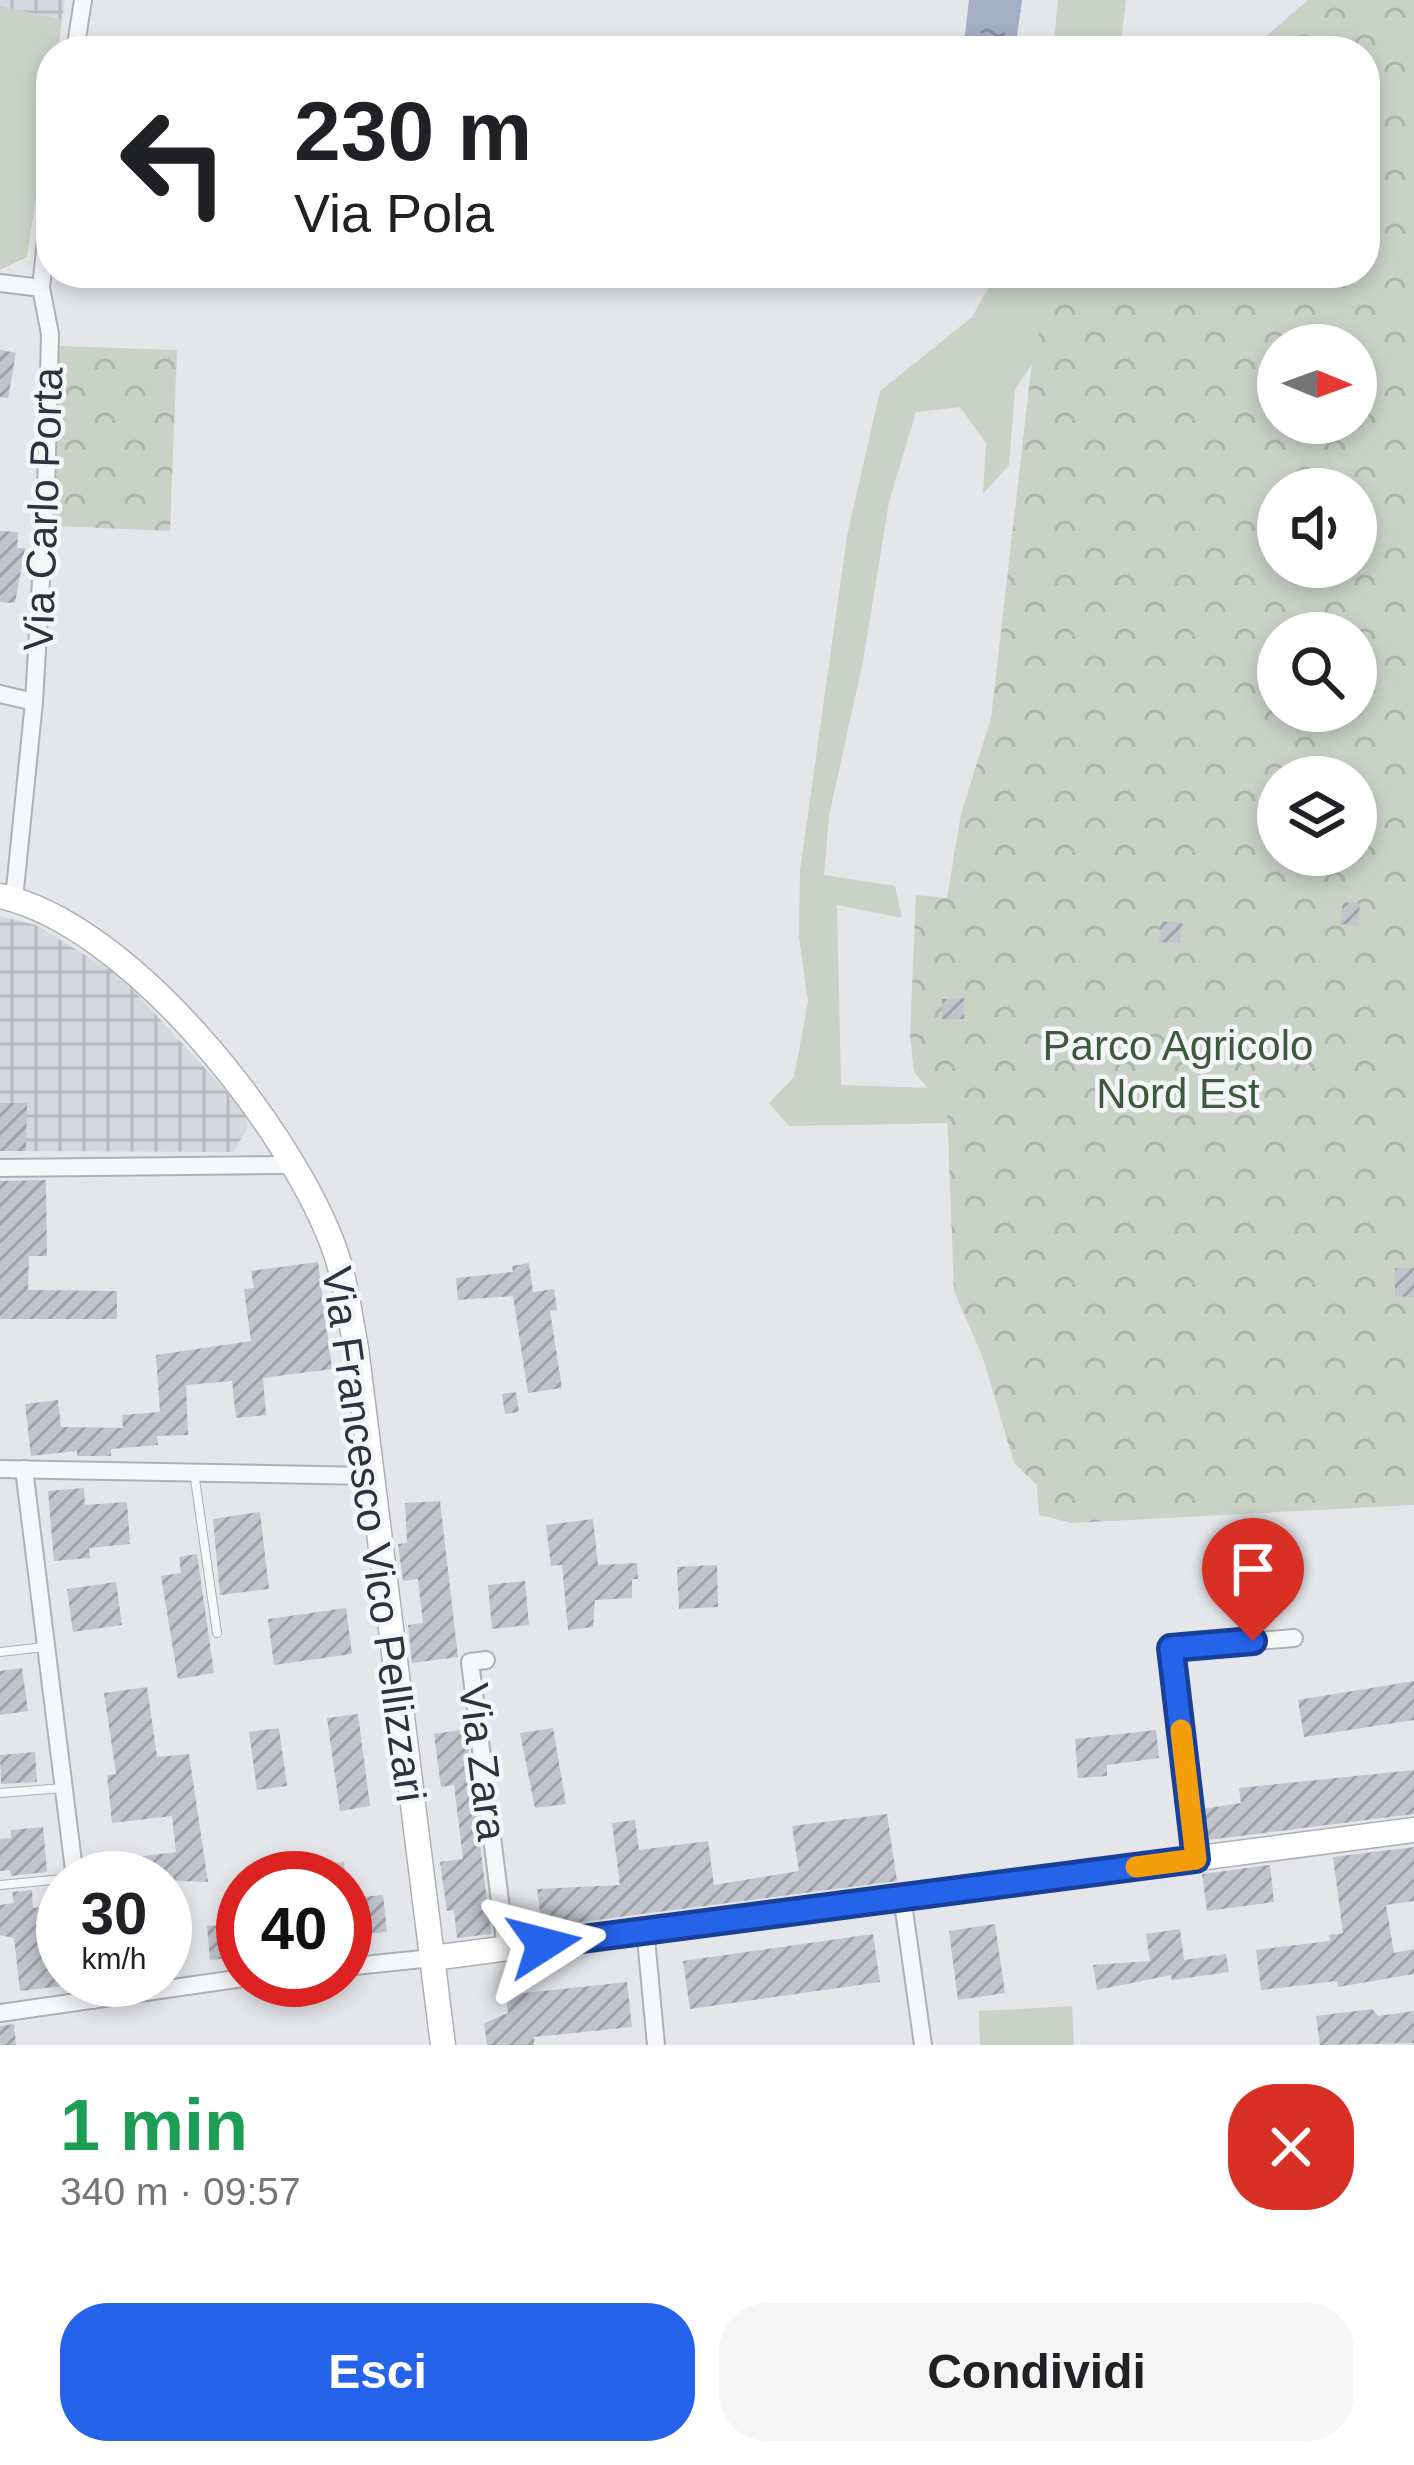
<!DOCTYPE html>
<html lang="it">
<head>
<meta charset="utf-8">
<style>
  :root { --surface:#fff; --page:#f6f6f6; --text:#202124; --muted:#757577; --accent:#2563eb }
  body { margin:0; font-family:Arial,sans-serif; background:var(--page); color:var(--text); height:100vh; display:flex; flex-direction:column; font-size:45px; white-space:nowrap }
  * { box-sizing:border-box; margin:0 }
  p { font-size:39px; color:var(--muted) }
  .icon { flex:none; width:66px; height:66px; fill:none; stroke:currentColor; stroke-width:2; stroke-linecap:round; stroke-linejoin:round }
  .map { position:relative; height:2045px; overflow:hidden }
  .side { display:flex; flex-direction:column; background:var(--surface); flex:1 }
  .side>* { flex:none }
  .banner { position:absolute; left:36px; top:36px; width:1344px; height:252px; border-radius:48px; box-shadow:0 6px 18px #0003; background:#fff; color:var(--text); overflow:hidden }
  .needle { width:78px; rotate:91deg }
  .fabs { position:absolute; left:1257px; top:324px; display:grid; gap:24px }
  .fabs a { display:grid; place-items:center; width:120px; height:120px; border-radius:50%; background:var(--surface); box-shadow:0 6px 18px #0003; font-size:60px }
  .speed { position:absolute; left:36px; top:1851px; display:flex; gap:24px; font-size:60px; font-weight:700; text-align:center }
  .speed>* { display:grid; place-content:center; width:156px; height:156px; border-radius:50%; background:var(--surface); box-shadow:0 6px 18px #0003; line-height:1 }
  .speed small { font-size:30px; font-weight:400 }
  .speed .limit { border:18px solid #d22; background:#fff; color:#111 }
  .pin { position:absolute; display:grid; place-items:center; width:102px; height:102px; color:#fff; margin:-123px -51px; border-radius:50% 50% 50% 0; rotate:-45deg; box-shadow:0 0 12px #0007 }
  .pin .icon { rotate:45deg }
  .me { position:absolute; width:132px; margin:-66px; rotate:81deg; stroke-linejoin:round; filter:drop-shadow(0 0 9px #0008) }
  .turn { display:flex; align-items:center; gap:42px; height:252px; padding:0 60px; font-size:54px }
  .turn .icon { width:156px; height:156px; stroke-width:2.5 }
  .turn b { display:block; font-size:84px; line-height:102px }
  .round { display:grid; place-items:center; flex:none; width:126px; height:126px; border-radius:48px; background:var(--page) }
  .head { display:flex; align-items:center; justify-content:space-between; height:204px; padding:0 60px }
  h1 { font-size:72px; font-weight:700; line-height:90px; color:#1e9e55 }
  .action { display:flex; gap:24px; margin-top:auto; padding:24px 60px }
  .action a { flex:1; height:138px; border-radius:48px; background:var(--accent); color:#fff; font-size:48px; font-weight:700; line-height:138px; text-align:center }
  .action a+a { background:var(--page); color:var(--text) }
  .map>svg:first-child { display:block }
  .industrial { fill:url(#industrial-grid) }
  .grass { fill:#c8d3c6 }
  .park { fill:url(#park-crowns); fill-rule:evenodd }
  .water { fill:url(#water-ripples) }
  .building { fill:url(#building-hatch) }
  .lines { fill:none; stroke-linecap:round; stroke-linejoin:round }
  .lane-casing { stroke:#adb0b7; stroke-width:10 }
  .street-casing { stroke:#adb0b7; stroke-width:20 }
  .secondary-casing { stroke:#adb0b7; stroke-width:27 }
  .lane { stroke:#f6f7f9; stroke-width:8 }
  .street { stroke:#f6f7f9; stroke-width:16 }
  .secondary { stroke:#fff; stroke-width:24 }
  .route-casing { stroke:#184099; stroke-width:30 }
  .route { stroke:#2563eb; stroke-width:21 }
  .slow { stroke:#f59e0b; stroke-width:21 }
  .labels { text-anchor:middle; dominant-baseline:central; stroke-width:9; stroke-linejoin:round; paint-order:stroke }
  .street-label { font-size:42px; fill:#2d3241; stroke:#f4f5f8 }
  .park-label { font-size:42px; fill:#3d5b3c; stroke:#f4f5f8 }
</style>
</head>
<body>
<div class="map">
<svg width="1414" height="2045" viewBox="0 0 1414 2045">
  <defs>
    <pattern id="industrial-grid" width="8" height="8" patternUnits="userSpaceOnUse" patternTransform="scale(3)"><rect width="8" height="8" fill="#d6d8df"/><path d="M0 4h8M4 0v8" fill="none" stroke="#b8bac1"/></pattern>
    <pattern id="park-crowns" width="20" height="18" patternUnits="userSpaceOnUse" patternTransform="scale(3)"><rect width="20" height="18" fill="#c8d3c6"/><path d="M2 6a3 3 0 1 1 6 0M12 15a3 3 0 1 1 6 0" fill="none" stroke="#acb6ab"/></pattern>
    <pattern id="water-ripples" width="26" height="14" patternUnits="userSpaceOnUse" patternTransform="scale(3)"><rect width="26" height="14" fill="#a3afc6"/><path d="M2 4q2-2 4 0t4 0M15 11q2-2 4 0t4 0" fill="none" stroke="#858fa2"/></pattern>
    <pattern id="building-hatch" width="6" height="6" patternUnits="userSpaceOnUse" patternTransform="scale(3)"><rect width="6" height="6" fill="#c2c4cd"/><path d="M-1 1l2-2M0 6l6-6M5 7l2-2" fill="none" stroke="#9ea0a8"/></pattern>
  </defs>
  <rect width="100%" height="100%" fill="#e4e6ea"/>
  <!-- industrial -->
  <g class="industrial">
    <path d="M0 0H65L62 20 0 6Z"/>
    <path d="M0 916 36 925 121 977 245 1112 248 1128 233 1152 0 1151Z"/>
  </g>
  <!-- grass -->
  <g class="grass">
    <path d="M1058 0H1126L1120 51H1053Z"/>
    <path d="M0 6 62 20 58 51H51V96L27 257 0 270Z"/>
    <path d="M997 273H1091L1015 390 1009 465 983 494 986 443 960 407 916 412 889 502 863 661 829 816 824 875 895 886 902 918 837 905 841 1085 994 1090 960 1123 789 1126 769 1103 794 1077 808 1002 799 937 800 871 847 536 880 391 972 317Z"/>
    <path d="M1072 2006 1074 2045H980L979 2011Z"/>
  </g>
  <!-- park -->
  <g class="park">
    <path d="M1308 0H1414V1505L1072 1523 1039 1515 1037 1485 1014 1463 983 1358 954 1291 947 1110 914 1072 910 1035 916 895 947 898 961 814 991 718 1034 344 1053 301 1083 273H1365V51H1249ZM1278 345H1356V423H1278ZM1278 489H1356V567H1278ZM1278 633H1356V711H1278ZM1278 777H1356V855H1278Z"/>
    <path d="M59 346 177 350 170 531 55 526Z"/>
  </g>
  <!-- water -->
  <path class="water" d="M969 0H1022L1015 51H963Z"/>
  <!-- building -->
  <g class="building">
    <path d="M0 350 16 353 8 398 0 397Z"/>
    <path d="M0 531 18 532 17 548H25L15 603 0 602Z"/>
    <path d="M1343 902 1360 904 1358 926 1340 924Z"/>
    <path d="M1161 921 1182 923 1180 943 1159 942Z"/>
    <path d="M964 998V1019H942V999Z"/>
    <path d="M0 1103H27L26 1151H0Z"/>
    <path d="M46 1180 47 1256H29L28 1290 117 1291V1319H0V1181Z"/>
    <path d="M318 1262 332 1369 263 1378 266 1415 236 1418 232 1381 186 1385 188 1435 157 1436 158 1445 111 1449V1456H77V1451L31 1456 25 1404 58 1400 61 1427 123 1428 122 1415 160 1412 156 1355 251 1341 244 1289 254 1288 251 1271Z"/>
    <path d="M529 1263 533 1292 554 1289 557 1310 550 1311 562 1388 528 1393 513 1296 458 1300 456 1278 513 1272 512 1266Z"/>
    <path d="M1395 1268H1414V1297L1395 1296Z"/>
    <path d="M516 1392 519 1412 505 1414 502 1394Z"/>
    <path d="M84 1488 85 1505 127 1502 130 1544 89 1548 90 1558 54 1561 48 1491Z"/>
    <path d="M440 1501 458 1657 412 1663 408 1625 423 1623 418 1579 403 1581 398 1544 407 1543 405 1503Z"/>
    <path d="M260 1512 269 1589 220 1595 213 1519Z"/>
    <path d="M593 1519 598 1565 637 1563 638 1579H632V1598L595 1600 593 1627 568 1630 562 1565 551 1566 546 1525Z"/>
    <path d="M197 1554 214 1673 178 1679 161 1576 181 1573 179 1557Z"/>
    <path d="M717 1565 718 1607 679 1609 677 1567Z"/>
    <path d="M525 1581 529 1625 492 1629 488 1585Z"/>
    <path d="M116 1582 122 1625 73 1632 67 1589Z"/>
    <path d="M346 1608 352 1654 274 1665 268 1619Z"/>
    <path d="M22 1668 28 1711 0 1715V1671Z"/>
    <path d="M1414 1681V1720L1304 1737 1298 1700Z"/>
    <path d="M147 1687 157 1757 189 1754 208 1882 116 1878 113 1860 176 1852 172 1816 112 1823 107 1775 116 1774 104 1693Z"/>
    <path d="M358 1714 370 1806 340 1811 327 1718Z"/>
    <path d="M279 1728 287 1786 257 1790 249 1732Z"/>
    <path d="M553 1728 566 1804 535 1808 520 1733Z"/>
    <path d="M466 1729 491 1934 457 1938 454 1910 447 1911 440 1862 463 1859 454 1785 441 1787 434 1734Z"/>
    <path d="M1156 1730 1159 1758 1107 1765V1776L1078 1778 1075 1739Z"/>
    <path d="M35 1752 37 1782 1 1784 0 1755Z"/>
    <path d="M1414 1770V1814L1208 1840 1203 1809 1241 1803 1239 1788Z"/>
    <path d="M887 1814 897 1881 542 1927 537 1889 620 1885 612 1823 635 1820 639 1850 708 1841 714 1885 799 1871 792 1826Z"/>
    <path d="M43 1827 47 1872 11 1876 10 1870 0 1871V1839L11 1838V1830Z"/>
    <path d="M1414 1847V1901L1386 1905 1394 1953 1414 1949V1974L1338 1987 1337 1981 1261 1990 1256 1950 1330 1941 1329 1935 1343 1933 1333 1857Z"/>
    <path d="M344 1862 345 1878H291L290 1867Z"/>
    <path d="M1270 1865 1274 1902 1207 1911 1202 1874Z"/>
    <path d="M32 1890 33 1908 59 1905 63 1986 20 1991 14 1938 0 1935V1905L14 1903 12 1892Z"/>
    <path d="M383 1895 387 1932 355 1935 351 1898Z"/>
    <path d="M243 1923V1957L210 1960 207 1926Z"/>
    <path d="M995 1924 1005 1993 958 2000 949 1931Z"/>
    <path d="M1180 1929 1184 1960 1226 1954 1229 1972 1172 1980 1171 1975 1097 1990 1093 1965 1150 1961 1146 1934Z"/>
    <path d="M873 1934 880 1982 690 2009 683 1961Z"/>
    <path d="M627 1982 632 2027 534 2037V2045H487L484 2023 508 2013 506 1995Z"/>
    <path d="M1372 2009 1378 2016 1414 2011V2043L1320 2045 1316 2016Z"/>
    <path d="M14 2024 16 2045H0V2026Z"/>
  </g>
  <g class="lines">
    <!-- lane casing -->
    <g class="lane-casing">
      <g id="lane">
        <path d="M194 1472 217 1633"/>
        <path d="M0 1652 44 1647"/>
        <path d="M0 1793 63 1788"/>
        <path d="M0 1885 63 1879"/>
      </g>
    </g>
    <!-- street casing -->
    <g class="street-casing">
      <g id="street">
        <path d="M75 51 83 0"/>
        <path d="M0 283 41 288"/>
        <path d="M0 694 34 702"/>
        <path d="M14 899 34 702 46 492 50 334 41 288 51 192"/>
        <path d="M0 1168 289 1165"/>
        <path d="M0 1469 371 1476"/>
        <path d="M24 1469 75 1878"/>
        <path d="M486 1660 470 1662 506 1949"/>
        <path d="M1196 1859 1171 1648 1294 1638"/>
        <path d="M902 1896 923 2045"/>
        <path d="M645 1928 656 2045"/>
        <path d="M345 1967 432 1958"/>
        <path d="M89 1980 94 2000"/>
        <path d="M0 2013 243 1978"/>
      </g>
    </g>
    <!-- secondary casing -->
    <g class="secondary-casing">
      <g id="secondary">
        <path d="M0 896C130 925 284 1121 331 1240 345 1274 349 1312 356 1348L443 2045"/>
        <path d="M432 1958 1414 1830"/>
      </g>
    </g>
    <!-- lane -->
    <use href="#lane" class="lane"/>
    <!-- street -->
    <use href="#street" class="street"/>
    <!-- secondary -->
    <use href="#secondary" class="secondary"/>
  </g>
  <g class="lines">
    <!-- route casing -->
    <g class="route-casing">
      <path id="route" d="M544 1944 1196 1859 1171 1648 1253 1641"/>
    </g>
    <!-- route -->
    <use href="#route" class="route"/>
    <!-- slow -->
    <path class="slow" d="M1136 1867 1196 1859 1181 1730"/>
  </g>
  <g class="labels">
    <!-- street labels -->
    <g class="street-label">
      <text transform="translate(43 509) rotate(-88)">Via Carlo Porta</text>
      <text transform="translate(374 1534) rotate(82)">Via Francesco Vico Pellizzari</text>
      <text transform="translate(483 1762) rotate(83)">Via Zara</text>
    </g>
    <!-- park labels -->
    <g class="park-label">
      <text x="1178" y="1045">Parco Agricolo<tspan x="1178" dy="48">Nord Est</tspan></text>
    </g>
  </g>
</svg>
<div class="fabs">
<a><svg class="needle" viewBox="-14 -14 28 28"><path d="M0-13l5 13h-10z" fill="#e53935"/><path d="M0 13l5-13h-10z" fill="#757577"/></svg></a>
<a><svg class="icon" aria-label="sound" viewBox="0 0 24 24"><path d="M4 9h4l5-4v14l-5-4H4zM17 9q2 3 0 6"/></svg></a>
<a><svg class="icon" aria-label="search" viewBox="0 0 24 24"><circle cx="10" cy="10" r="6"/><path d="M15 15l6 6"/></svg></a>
<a><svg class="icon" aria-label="layers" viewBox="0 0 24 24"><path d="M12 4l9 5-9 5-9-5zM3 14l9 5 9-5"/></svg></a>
</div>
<div class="speed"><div>30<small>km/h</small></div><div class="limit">40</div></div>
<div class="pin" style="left:1253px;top:1641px;background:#d93025"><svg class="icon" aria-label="arrive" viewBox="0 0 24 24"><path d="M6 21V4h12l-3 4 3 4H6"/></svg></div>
<svg class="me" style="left:544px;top:1944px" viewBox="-20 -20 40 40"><path d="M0-17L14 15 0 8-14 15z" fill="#2563eb" stroke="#fff" stroke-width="4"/></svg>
<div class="banner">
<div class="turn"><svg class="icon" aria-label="left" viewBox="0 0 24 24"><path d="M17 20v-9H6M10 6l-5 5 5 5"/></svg><div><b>230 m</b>Via Pola</div></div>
</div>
</div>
<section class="side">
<div class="head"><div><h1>1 min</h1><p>340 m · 09:57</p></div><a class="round" style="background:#d93025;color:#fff"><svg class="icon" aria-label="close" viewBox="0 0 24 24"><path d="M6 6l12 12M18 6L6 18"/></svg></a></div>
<div class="action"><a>Esci</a><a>Condividi</a></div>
</section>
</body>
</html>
